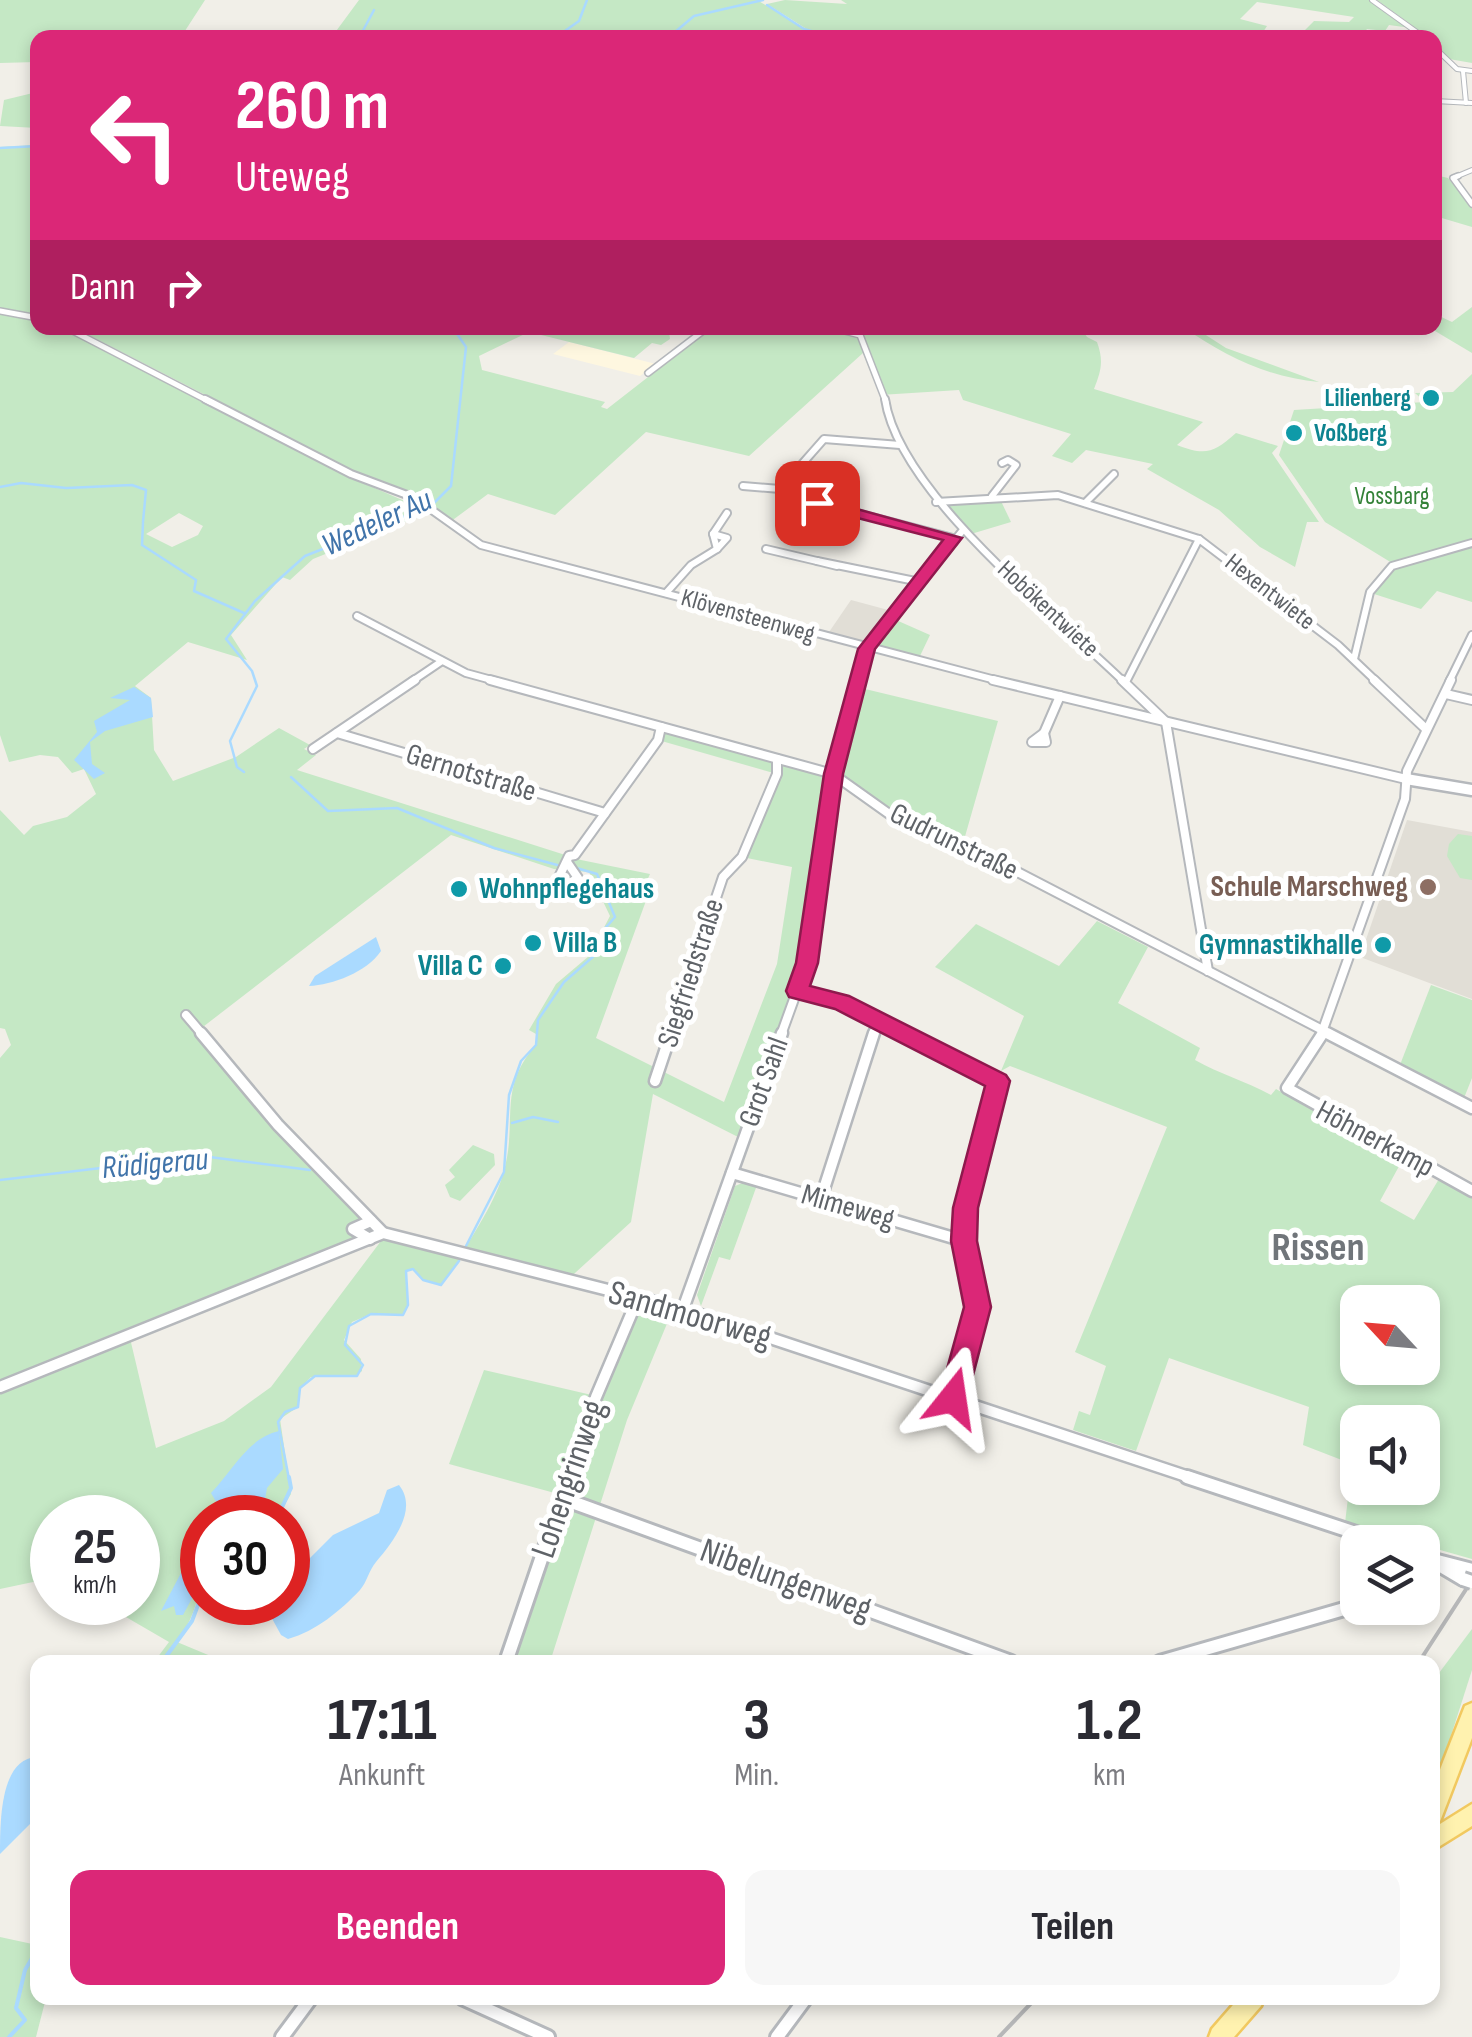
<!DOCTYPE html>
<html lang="de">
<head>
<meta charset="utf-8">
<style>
  :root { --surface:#fff; --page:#f7f7f7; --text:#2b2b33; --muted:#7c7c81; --accent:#db2777 }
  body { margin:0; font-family:"Sofia Sans Condensed",sans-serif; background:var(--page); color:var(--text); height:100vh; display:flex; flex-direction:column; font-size:38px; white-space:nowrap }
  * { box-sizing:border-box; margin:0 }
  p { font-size:32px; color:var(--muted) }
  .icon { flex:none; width:55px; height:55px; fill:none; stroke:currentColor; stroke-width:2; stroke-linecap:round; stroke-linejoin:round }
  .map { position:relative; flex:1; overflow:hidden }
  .sheet { position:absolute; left:30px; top:1655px; width:1410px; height:350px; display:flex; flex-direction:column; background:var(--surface); border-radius:20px; box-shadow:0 5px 15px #0003 }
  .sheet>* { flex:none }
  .guide { position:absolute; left:30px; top:30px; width:1412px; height:305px; border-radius:20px; box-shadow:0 5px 15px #0003; background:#db2777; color:#fff; overflow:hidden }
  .needle { width:65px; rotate:296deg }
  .fabs { position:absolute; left:1340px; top:1285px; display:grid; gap:20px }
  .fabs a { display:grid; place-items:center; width:100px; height:100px; border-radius:20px; background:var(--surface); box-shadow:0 5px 15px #0003; font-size:50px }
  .speed { position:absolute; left:30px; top:1495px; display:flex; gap:20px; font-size:50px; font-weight:700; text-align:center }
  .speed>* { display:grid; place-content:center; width:130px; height:130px; border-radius:50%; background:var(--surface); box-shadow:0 5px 15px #0003; line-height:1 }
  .speed small { font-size:25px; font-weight:400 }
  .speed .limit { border:15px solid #d22; background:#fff; color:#111 }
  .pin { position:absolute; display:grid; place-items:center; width:85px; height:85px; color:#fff; margin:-42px; border-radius:20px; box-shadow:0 5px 15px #0006 }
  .me { position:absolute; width:110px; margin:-55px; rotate:15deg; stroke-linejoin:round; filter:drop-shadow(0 0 8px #0008) }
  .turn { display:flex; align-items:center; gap:35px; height:210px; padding:0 40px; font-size:45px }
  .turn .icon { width:130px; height:130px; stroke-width:2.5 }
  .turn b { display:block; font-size:70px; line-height:85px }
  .then { display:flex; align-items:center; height:95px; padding:0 40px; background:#0003; gap:20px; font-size:38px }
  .eta { display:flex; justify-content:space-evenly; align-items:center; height:170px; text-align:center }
  .eta b { font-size:60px; font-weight:700; line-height:70px }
  .action { display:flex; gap:20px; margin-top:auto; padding:20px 40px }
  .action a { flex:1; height:115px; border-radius:20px; background:var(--accent); color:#fff; font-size:40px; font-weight:700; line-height:115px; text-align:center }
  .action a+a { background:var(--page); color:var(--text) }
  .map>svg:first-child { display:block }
  .commercial { fill:#fef7e0 }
  .education { fill:#e1ded6 }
  .green { fill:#c5e8c5; fill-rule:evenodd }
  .water { fill:#aadaff }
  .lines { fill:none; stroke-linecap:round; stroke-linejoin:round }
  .stream-far1 { stroke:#aadaff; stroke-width:2.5 }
  .stream { stroke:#aadaff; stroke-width:4 }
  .minor-far5-casing { stroke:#b5b8bc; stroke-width:6 }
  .minor-far4-casing { stroke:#b5b8bc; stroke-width:8 }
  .minor-far3-casing { stroke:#b5b8bc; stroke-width:10 }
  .minor-far2-casing { stroke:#b5b8bc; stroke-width:12 }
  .minor-far1-casing { stroke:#b5b8bc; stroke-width:15 }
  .minor-casing { stroke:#b5b8bc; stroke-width:18 }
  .tertiary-casing { stroke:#b5b8bc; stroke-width:15 }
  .primary-casing { stroke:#f2c960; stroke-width:5 }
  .minor-far5 { stroke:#fff; stroke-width:4 }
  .minor-far4 { stroke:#fff; stroke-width:5 }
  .minor-far3 { stroke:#fff; stroke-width:6 }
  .minor-far2 { stroke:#fff; stroke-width:8 }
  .minor-far1 { stroke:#fff; stroke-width:10 }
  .minor { stroke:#fff; stroke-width:12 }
  .tertiary { stroke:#fff; stroke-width:10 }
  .primary { fill:#fff2af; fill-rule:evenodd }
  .tram { stroke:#b6b7b8; stroke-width:4 }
  .minor-bridge-casing { stroke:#b5b8bc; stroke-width:18; stroke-linecap:butt }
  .minor-bridge { stroke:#fff; stroke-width:12 }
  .route { fill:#db2777; stroke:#8e194d; stroke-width:2.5 }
  .culture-dot { fill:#0f9aa8; stroke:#fff; stroke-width:4 }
  .education-dot { fill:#8d6e63; stroke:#fff; stroke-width:4 }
  .labels { text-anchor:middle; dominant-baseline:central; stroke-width:10; stroke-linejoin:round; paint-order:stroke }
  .far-culture-label { font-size:25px; font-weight:bold; fill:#0d838f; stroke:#fff; text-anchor:end }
  .far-park-label { font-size:25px; fill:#348238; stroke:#fff }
  .far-street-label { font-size:25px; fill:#5f6368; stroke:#fff }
  .street-label { font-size:30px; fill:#5f6368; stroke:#fff }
  .education-label { font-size:30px; font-weight:bold; fill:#785e54; stroke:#fff; text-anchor:end }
  .culture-label { font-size:30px; font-weight:bold; fill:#0d838f; stroke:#fff; text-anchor:start }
  .water-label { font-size:32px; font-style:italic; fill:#4174aa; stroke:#fff }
  .near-street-label { font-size:35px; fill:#5f6368; stroke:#fff }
  .district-label { font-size:40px; font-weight:bold; fill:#70757a; stroke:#fff }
</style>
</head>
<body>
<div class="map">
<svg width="1472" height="2037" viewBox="0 0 1472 2037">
  <rect width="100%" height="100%" fill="#f1efe8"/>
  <!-- commercial -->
  <path class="commercial" d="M569 342 656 364 640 376 553 354Z"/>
  <!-- education -->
  <g class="education">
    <path d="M851 600 892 611 868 641 859 644 827 635Z"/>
    <path d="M1407 820 1472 832V999L1360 957Z"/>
  </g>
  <!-- green -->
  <g class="green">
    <path d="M0 0H205L181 37 38 38 37 62 0 63Z"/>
    <path d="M359 0H757L813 33 767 4 785 0 847 4 841 0H1369L1411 28 1389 25 1385 31 1367 29 1363 34 1385 37H1298L1300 35 1285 31 1305 30 1314 21 1349 22 1354 17 1257 2 1240 19 1267 26 1259 38 1146 33 1143 38H331Z"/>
    <path d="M1377 0H1472V63L1449 59 1435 44V38L1428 37Z"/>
    <path d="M37 92V128L0 126 4 100Z"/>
    <path d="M37 145 38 328H61L347 476 430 512 313 559 290 580 282 577 231 635 247 660 188 642 135 686 151 698 154 750 173 781 236 757 279 728 310 745 304 749 316 755 297 770 581 860 650 874 645 885 651 887 596 1038 724 1102 777 964 792 867 742 857 777 774 658 740 661 727 833 774 807 963 744 1140 653 1094 631 1222 564 1283 461 1259 441 1285 423 1280 413 1269 406 1271 408 1305 403 1315 371 1314 352 1322 344 1340 361 1359 362 1371 354 1377H311L300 1388 298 1407 280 1419 291 1494 277 1517 202 1518C202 1566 206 1602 177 1642L225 1662H154L169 1642 107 1606 106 1603 138 1602V1518H52V1578L0 1589V1058L11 1045 5 1029 0 1028V810L24 835 33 826 67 817 96 794 84 769 72 773 58 757 40 755 9 762 0 735V147ZM179 513 203 526 198 535 172 547 146 534ZM451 835 554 869 589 872 610 916 589 956 556 984 529 1030 536 1034V1045C497 1089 518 1120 504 1171 496 1200 476 1230 461 1255L387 1231 199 1030ZM384 1237 271 1387 224 1421 156 1448 129 1334Z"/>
    <path d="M1435 175 1448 178 1472 207V227L1435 216Z"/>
    <path d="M1472 307V353L1430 328H1435V314L1452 322Z"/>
    <path d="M75 328H649L669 332 670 339 661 345 652 343 634 358 529 332 479 356 482 370 605 402 601 407 607 409 711 328H1081L1087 337 1097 342C1104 361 1101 371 1094 389L1203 422 1177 445C1205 456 1214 453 1236 433L1278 446 1272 453 1319 522H1307L1295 567 1260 547 1219 510 1147 469 1153 464 1086 450 1072 463 1052 456 1071 434 963 400 959 390 880 395 863 353 749 456 646 432 555 515 488 494 450 522 427 500 353 471Z"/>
    <path d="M1185 328H1195L1226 348 1319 382C1270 378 1224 356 1185 328Z"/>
    <path d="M1472 374V602L1437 591 1421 609 1374 594 1393 569 1392 563 1325 522 1279 455 1294 410 1425 402 1415 393 1453 392Z"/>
    <path d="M999 497 1011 522 971 534 944 506Z"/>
    <path d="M896 620 930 635 919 658 882 650 877 643Z"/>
    <path d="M861 688 998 721 964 840C927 822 857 805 838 765Z"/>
    <path d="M1458 834 1472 836V880L1460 878 1447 856 1449 844Z"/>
    <path d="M1097 921 1148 947 1118 1003 1200 1048 1195 1060C1220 1074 1245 1081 1271 1095L1276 1089 1403 1159 1380 1201 1414 1220 1439 1179 1472 1198V1559L1345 1523 1352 1464 1303 1445 1309 1407 1169 1358 1136 1451 1073 1430 1079 1411 1090 1415 1106 1366 1075 1352 1167 1127 1010 1066 1001 1071 1024 1016 935 967 976 924 1059 966ZM1358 1302H1422V1368H1358ZM1358 1422H1422V1488H1358Z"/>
    <path d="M1431 985 1472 1000V1078L1462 1103 1398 1070Z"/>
    <path d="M473 1145 494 1154 495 1165 460 1201 450 1197 445 1185 455 1177 449 1170Z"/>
    <path d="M745 1182 757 1185 730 1260 719 1257 701 1306 697 1295 735 1186Z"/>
    <path d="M635 1306 671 1314 627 1420 550 1662H506L562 1495 449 1464 484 1370 596 1396Z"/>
    <path d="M1472 1629V1670L1433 1792V1681Z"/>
    <path d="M0 1937 37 1945 38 1998H46L36 2037H0Z"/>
  </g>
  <!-- water -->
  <g class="water">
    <path d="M134 687 151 698 153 717 105 731 90 742 92 764 105 773 94 779 74 760 97 732 94 721 130 700 110 698Z"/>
    <path d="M376 937 381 951C367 972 332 985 309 986L315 976Z"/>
    <path d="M279 1431 283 1469 267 1488 262 1517H214L218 1505 211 1493C233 1470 248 1438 279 1431Z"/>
    <path d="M399 1485C419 1510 392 1543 376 1562 369 1570 367 1582 360 1590 340 1611 316 1631 288 1639L281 1635 269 1613 250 1624 232 1621 230 1603 288 1602 298 1580 288 1555 296 1563 308 1560 333 1535 379 1513 387 1490Z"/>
    <path d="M202 1524V1580L183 1615H176L174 1606 161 1611 182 1571 191 1536Z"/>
    <path d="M37 1757 32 1822 0 1854C0 1822 0 1758 37 1757Z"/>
  </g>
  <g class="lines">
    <!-- stream-far1 -->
    <g class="stream-far1">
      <path d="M767 5 804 29 836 38"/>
      <path d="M359 38 374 10"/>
      <path d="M563 38 562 33 579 21 587 0"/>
      <path d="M668 38 694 16 763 0"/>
      <path d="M0 148 38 146"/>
      <path d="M0 487 21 483 66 488"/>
      <path d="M67 488 132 485 146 490 143 522"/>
      <path d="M143 523 142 545 196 580 194 591 244 613"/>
      <path d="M244 772 237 767 230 741 257 686 252 671 226 639 255 601 305 556 431 506 451 486 466 347 453 328"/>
      <path d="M291 777 328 811 397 808 494 848 561 866"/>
      <path d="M512 1123 533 1117 558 1122"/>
      <path d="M0 1180 202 1156 310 1170"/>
      <path d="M466 1246 504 1172 509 1095 521 1061 536 1045 538 1020 564 982 595 955 602 932 615 917 597 874 573 867"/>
      <path d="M289 1479 278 1422 285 1412 298 1407 300 1388 315 1376H357L363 1365 345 1345 349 1326 371 1314 403 1315 408 1305 406 1271 413 1269 423 1280 441 1285 459 1261"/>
    </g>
    <!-- stream -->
    <g class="stream">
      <path d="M277 1518 291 1488 289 1477"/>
      <path d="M162 1662 192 1621 202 1594"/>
      <path d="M9 2037 25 2020 16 2008 25 1970 38 1948"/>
    </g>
    <!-- minor-far5 casing -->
    <g class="minor-far5-casing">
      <g id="minor-far5">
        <path d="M1372 0 1425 38"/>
        <path d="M1435 48 1457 69 1472 71"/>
        <path d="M1463 71 1466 103"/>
        <path d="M1435 101 1472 103"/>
        <path d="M1453 178 1472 170"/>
      </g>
    </g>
    <!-- minor-far4 casing -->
    <g class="minor-far4-casing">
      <g id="minor-far4">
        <path d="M1458 176 1453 178 1472 204"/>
        <path d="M0 311 38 318"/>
        <path d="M67 328 210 402"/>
        <path d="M833 328 860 335 886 402"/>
        <path d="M648 373 707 328"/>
      </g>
    </g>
    <!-- minor-far3 casing -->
    <g class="minor-far3-casing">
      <g id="minor-far3">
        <path d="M205 399 351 474 415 498 481 545 1003 682"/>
        <path d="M885 399C899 493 1055 615 1124 682"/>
        <path d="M743 486 780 489"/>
        <path d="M780 489 783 494 953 538"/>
        <path d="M780 489 824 439 900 445"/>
        <path d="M992 496 1016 465 1008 460 1002 463"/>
        <path d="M936 502 1058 495 1199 539 1338 645 1377 682"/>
        <path d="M1085 503 1114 474"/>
        <path d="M713 534 727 538 717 549Z"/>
        <path d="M713 534 727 513"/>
        <path d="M766 549 817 561"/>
        <path d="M837 566 817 561 920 582"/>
        <path d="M666 593 691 565 717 549"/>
        <path d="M357 616 466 673 499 682"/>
        <path d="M1354 659 1370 592 1392 566 1472 543"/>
        <path d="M411 682 442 661"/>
        <path d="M858 682 867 649 963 530"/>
        <path d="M1126 682 1199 539"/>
        <path d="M1449 682 1472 635"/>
      </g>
    </g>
    <!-- minor-far2 casing -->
    <g class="minor-far2-casing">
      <g id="minor-far2">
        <path d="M490 680 833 774 899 821 954 839 1332 1035"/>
        <path d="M993 680 1406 779"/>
        <path d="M1122 680 1166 722"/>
        <path d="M1374 680 1426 729"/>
        <path d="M1446 694 1472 700"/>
        <path d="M1166 722 1208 971"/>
        <path d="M337 733 605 813"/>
        <path d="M1044 733 1046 742H1032Z"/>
        <path d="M1044 733 1060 696"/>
        <path d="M313 749 415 680"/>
        <path d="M567 862 578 878 565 886 558 879 569 856 575 855 658 740 661 727"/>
        <path d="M797 991 841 1002 907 1035"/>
        <path d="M186 1015 203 1035"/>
        <path d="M670 1035 723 877 742 857 777 774V759"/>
        <path d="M781 1035 807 963 833 774 859 680"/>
        <path d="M873 1035 878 1019"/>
        <path d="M1321 1035 1405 799 1407 771 1451 680"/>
      </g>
    </g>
    <!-- minor-far1 casing -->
    <g class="minor-far1-casing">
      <g id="minor-far1">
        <path d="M201 1033 278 1125 383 1233"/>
        <path d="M902 1033 998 1081 965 1209 964 1241 978 1307 953 1398"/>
        <path d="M1323 1033 1287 1088 1472 1191"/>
        <path d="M1327 1033 1472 1108"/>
        <path d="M655 1081 671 1033"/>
        <path d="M732 1173 964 1241"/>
        <path d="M821 1198 874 1033"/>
        <path d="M370 1239 353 1229 371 1221"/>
        <path d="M683 1309 782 1033"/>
        <path d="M0 1387 383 1233 683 1309 1195 1479"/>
        <path d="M568 1479 596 1397 638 1298"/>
      </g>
    </g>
    <!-- minor casing -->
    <g class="minor-casing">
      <g id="minor">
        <path d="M1187 1477 1383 1542"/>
        <path d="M561 1498 1011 1662"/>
        <path d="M1422 1557 1472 1570"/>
        <path d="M1431 1560 1463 1579"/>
        <path d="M506 1662 569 1477"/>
        <path d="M1160 1662 1358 1605"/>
        <path d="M462 1998 548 2037"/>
        <path d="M282 2037 311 1998"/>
        <path d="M777 2037 806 1998"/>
      </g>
    </g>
    <!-- tertiary casing -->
    <g class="tertiary-casing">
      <path id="tertiary" d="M1406 779 1472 790"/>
    </g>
    <!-- primary casing -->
    <g class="primary-casing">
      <g id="primary">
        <path d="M1472 1703V1738L1439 1824 1432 1827V1790L1465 1706Z"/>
        <path d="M1472 1804V1826L1432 1851V1829Z"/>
        <path d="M1239 1998H1264L1261 2006 1234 2037H1209L1212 2029Z"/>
      </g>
    </g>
    <!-- minor-far5 -->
    <use href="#minor-far5" class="minor-far5"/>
    <!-- minor-far4 -->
    <use href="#minor-far4" class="minor-far4"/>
    <!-- minor-far3 -->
    <use href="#minor-far3" class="minor-far3"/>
    <!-- minor-far2 -->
    <use href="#minor-far2" class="minor-far2"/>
    <!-- minor-far1 -->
    <use href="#minor-far1" class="minor-far1"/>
    <!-- minor -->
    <use href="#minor" class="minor"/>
    <!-- tertiary -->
    <use href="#tertiary" class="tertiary"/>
    <!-- primary -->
    <use href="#primary" class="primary"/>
    <!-- tram -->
    <g class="tram">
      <path d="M1419 1662 1472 1580"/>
      <path d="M999 2037 1036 1998"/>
    </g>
    <!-- minor-bridge casing -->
    <g class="minor-bridge-casing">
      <path id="minor-bridge" d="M1463 1579 1472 1582"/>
    </g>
    <!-- minor-bridge -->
    <use href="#minor-bridge" class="minor-bridge"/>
  </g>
  <!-- route -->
  <path class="route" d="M817 498 962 538 875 649 843 774 818 963 810 986 849 996 1006 1075 1010 1081 978 1208 977 1241 991 1307 967 1398 963 1407 953 1411 943 1407 939 1398 964 1307 951 1241 953 1208 985 1086 835 1009 789 997 786 991 796 963 824 774 858 649 943 540 811 506V500Z"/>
  <!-- markers -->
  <g class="culture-dot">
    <circle cx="1431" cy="398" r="10"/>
    <circle cx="1294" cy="433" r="10"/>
    <circle cx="459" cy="889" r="10"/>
    <circle cx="533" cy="943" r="10"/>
    <circle cx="1383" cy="945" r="10"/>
    <circle cx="503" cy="966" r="10"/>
  </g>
  <circle class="education-dot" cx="1428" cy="887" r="10"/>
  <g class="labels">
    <!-- far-culture labels -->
    <g class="far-culture-label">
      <text x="1411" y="398">Lilienberg</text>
      <text x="1314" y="433" text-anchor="start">Voßberg</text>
    </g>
    <!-- far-park labels -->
    <g class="far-park-label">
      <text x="1392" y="496">Vossbarg</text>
    </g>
    <!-- far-street labels -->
    <g class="far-street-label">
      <text transform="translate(1270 592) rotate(38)">Hexentwiete</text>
      <text transform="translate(1048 609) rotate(43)">Hobökentwiete</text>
      <text transform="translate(748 616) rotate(16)">Klövensteenweg</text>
    </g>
    <!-- street labels -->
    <g class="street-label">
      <text transform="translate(471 773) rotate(17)">Gernotstraße</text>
      <text transform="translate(954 842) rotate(26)">Gudrunstraße</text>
      <text transform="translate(691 973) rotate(-72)">Siegfriedstraße</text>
      <text transform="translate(764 1082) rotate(-70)">Grot Sahl</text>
      <text transform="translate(1375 1139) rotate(28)">Höhnerkamp</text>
      <text transform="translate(848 1207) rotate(16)">Mimeweg</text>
    </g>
    <!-- education labels -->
    <g class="education-label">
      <text x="1408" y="887">Schule Marschweg</text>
    </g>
    <!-- culture labels -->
    <g class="culture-label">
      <text x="479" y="889">Wohnpflegehaus</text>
      <text x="553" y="943">Villa B</text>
      <text x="1363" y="945" text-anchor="end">Gymnastikhalle</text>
      <text x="483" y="966" text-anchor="end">Villa C</text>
    </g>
    <!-- water labels -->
    <g class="water-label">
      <text transform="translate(377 523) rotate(-25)">Wedeler Au</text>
      <text transform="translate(155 1164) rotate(-5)">Rüdigerau</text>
    </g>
    <!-- near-street labels -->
    <g class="near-street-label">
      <text transform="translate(690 1315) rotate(16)">Sandmoorweg</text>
      <text transform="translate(569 1479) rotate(-71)">Lohengrinweg</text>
      <text transform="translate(786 1580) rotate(20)">Nibelungenweg</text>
    </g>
    <!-- district labels -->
    <g class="district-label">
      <text x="1318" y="1248">Rissen</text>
    </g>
  </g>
</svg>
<div class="fabs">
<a><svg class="needle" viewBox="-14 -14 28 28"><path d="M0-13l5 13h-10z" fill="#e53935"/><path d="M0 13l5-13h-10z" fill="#7c7c81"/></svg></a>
<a><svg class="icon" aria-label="sound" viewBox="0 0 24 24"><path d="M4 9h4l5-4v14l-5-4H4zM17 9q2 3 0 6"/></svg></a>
<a><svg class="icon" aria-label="layers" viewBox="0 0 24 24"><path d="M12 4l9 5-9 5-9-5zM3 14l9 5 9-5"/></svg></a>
</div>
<div class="speed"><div>25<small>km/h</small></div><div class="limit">30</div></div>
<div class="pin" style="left:817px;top:503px;background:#d93025"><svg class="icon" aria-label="arrive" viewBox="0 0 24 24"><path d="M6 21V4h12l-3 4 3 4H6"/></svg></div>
<svg class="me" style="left:953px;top:1398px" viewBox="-20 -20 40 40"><path d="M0-17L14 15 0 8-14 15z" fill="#db2777" stroke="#fff" stroke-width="4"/></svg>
<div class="guide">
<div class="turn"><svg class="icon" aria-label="left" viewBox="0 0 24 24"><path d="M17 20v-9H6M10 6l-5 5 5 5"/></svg><div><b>260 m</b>Uteweg</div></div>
<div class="then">Dann<svg class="icon" aria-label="right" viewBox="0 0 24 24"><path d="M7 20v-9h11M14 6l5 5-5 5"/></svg></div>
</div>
<section class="sheet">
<div class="eta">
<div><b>17:11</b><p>Ankunft</p></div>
<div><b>3</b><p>Min.</p></div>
<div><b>1.2</b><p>km</p></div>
</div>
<div class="action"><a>Beenden</a><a>Teilen</a></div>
</section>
</div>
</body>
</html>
